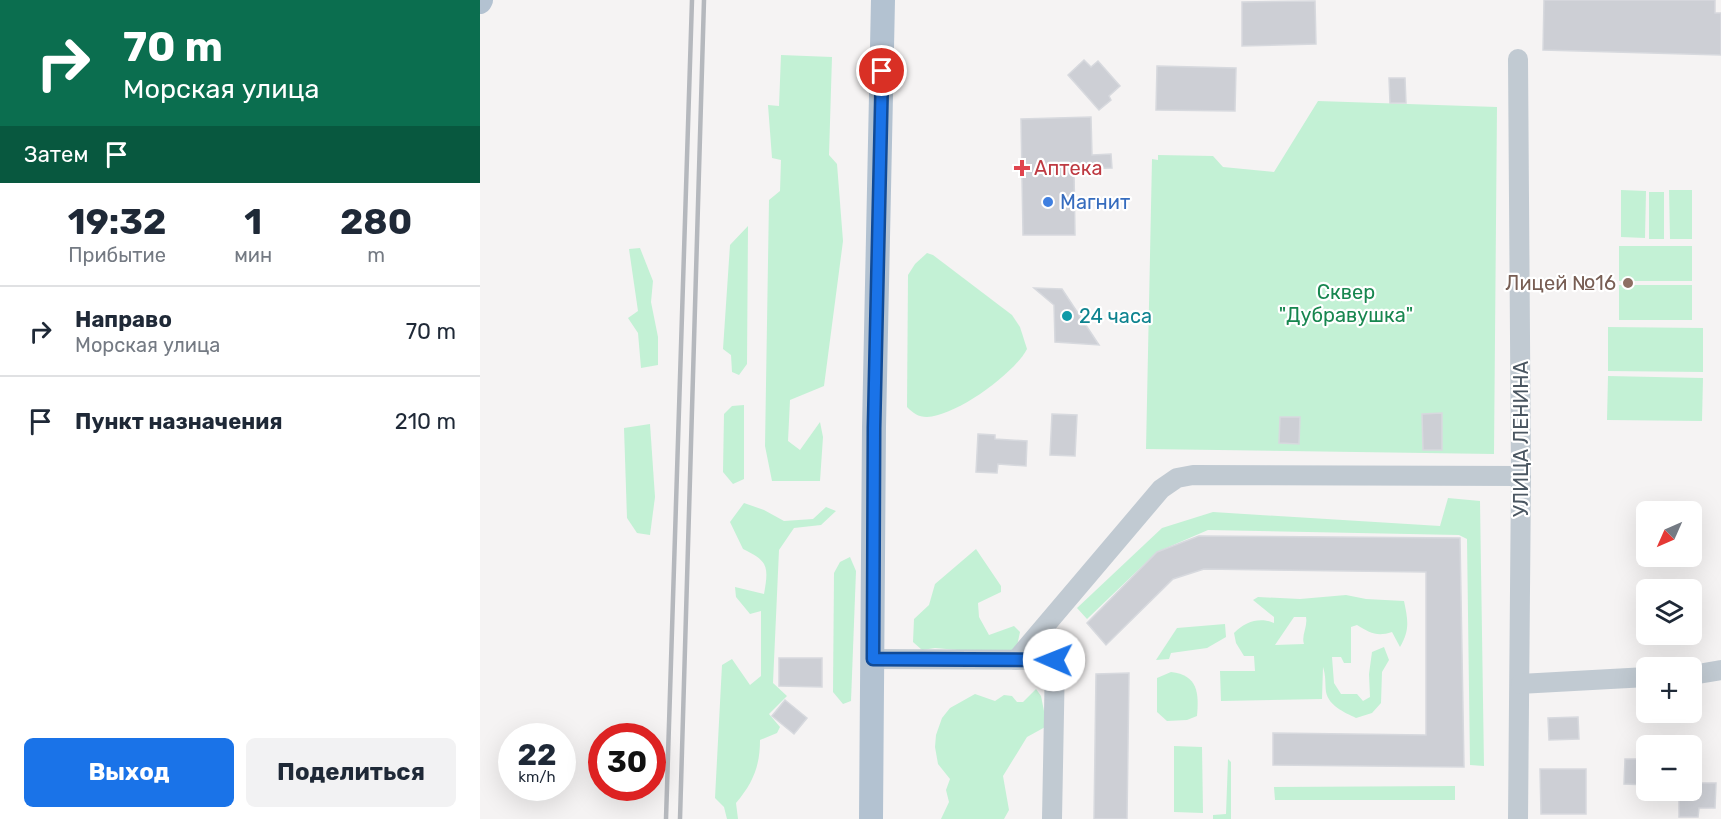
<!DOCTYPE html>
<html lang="ru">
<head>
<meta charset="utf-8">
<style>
  :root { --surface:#fff; --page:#f2f2f3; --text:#1f2937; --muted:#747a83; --line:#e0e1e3; --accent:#1a73e8 }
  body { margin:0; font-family:Rubik,sans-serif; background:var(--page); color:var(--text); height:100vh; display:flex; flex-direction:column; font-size:22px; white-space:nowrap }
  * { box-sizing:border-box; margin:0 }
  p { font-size:20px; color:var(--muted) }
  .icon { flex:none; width:33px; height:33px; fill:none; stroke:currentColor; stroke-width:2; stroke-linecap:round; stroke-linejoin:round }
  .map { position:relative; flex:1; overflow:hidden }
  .details { display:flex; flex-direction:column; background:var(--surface); width:480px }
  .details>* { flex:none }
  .guide { background:#0b6e4f; color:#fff; overflow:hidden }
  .needle { width:39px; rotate:225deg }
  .buttons { position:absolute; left:1156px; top:501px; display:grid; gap:12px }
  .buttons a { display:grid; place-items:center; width:66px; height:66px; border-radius:9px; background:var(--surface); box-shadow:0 6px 24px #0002; font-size:30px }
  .speed { position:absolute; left:18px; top:723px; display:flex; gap:12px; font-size:30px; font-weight:700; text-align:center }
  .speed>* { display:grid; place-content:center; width:78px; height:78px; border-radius:50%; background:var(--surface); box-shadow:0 6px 24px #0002; line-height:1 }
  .speed small { font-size:15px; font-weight:400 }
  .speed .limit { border:9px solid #d22; background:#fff; color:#111 }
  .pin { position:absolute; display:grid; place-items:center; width:51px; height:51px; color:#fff; margin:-26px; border:3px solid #fff; border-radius:50%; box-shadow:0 2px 6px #0007 }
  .me { position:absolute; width:66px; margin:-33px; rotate:271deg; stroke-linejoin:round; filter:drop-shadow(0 0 4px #0008) }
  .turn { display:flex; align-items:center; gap:21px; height:126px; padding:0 24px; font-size:27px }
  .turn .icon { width:78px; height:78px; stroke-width:2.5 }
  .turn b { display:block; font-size:42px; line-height:51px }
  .then { display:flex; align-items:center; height:57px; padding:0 24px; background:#0003; gap:12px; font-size:22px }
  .eta { display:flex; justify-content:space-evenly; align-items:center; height:102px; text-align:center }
  .eta b { font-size:36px; font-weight:700; line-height:42px }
  .primary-button { display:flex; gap:12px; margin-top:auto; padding:12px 24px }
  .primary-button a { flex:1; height:69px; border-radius:9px; background:var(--accent); color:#fff; font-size:24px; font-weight:700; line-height:69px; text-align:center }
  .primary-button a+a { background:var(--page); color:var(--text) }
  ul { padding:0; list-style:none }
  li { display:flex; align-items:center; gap:18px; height:90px; padding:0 24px; border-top:2px solid var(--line) }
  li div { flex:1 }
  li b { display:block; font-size:22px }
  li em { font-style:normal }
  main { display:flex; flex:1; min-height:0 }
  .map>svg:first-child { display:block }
  .green { fill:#c3f1d5; fill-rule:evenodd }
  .building { fill:#cdcfd5; stroke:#d7d9de; stroke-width:1.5 }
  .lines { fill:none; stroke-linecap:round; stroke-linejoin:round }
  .minor { stroke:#c1cad2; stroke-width:20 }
  .major { stroke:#b3c2d1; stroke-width:24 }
  .rail { stroke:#b5b8bd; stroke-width:4.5 }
  .route-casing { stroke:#114b97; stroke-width:15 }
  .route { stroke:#1a73e8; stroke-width:10 }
  .health-dot { fill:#e0444e; stroke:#fff; stroke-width:2 }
  .shop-dot { fill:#3f7fe0; stroke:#fff; stroke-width:2 }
  .education-dot { fill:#8d6e63; stroke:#fff; stroke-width:2 }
  .culture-dot { fill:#0f9aa8; stroke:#fff; stroke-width:2 }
  .labels { text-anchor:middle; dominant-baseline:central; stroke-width:4.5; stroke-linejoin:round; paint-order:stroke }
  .health-label { font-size:20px; fill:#be3a42; stroke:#fff; text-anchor:start }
  .shop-label { font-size:20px; fill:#366cbe; stroke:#fff; text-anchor:start }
  .education-label { font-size:20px; fill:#785e54; stroke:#fff; text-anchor:end }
  .park-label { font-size:20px; fill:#17864f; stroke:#fff }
  .culture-label { font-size:20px; fill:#0d838f; stroke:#fff; text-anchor:start }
  .street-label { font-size:20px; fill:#4a5661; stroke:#fff }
</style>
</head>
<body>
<main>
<section class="details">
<div class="guide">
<div class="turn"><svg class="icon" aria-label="right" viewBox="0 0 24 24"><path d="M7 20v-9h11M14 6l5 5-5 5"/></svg><div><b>70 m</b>Морская улица</div></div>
<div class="then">Затем<svg class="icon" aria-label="arrive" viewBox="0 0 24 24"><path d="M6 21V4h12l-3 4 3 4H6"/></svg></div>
</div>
<div class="eta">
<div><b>19:32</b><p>Прибытие</p></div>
<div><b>1</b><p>мин</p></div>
<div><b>280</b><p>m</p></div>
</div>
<ul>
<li><svg class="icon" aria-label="right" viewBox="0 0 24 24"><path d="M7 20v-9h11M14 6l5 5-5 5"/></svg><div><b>Направо</b><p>Морская улица</p></div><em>70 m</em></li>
<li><svg class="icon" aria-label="arrive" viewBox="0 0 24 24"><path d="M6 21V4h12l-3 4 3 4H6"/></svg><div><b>Пункт назначения</b></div><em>210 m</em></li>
</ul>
<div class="primary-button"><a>Выход</a><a>Поделиться</a></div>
</section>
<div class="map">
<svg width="1241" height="819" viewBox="0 0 1241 819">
  <rect width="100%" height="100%" fill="#f5f3f3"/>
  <!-- green -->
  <g class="green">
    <path d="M301 55 352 57 349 155 357 164 363 241 344 386 310 400 308 441 320 450 340 422 343 437 340 481H292L285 446 289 200 300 191 301 160 292 158 288 105 299 106Z"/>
    <path d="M838 101 1017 107 1014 454 666 449 672 159 678 160V155L733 156 743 167 794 172Z"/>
    <path d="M1141 190 1166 191 1165 238 1141 237Z"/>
    <path d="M1189 190H1212V239H1190Z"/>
    <rect x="1169" y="192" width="15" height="47"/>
    <path d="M268 226 267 364 259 375 252 372 251 355 243 349 250 245Z"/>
    <rect x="1139" y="246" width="73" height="35"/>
    <path d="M160 248 173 281 171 302 178 337V365L161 368 158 333 148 318 158 311 149 249Z"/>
    <path d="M447 253 453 255 532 315 540 327 547 349C534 374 476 416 447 417 438 417 433 413 427 407L428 275 435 264Z"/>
    <rect x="1139" y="285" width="73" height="35"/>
    <path d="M1128 327 1223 328V372L1128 371Z"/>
    <path d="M1128 376 1223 378 1222 421 1127 420Z"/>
    <path d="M264 405V479L253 484 243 472 244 414 252 406Z"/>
    <path d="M170 424 175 497 170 535 157 533 147 518 144 428Z"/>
    <path d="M968 498 1000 501 1004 766 990 765 987 539 979 535 728 530 677 552 607 619 597 608 682 528 733 512 960 526Z"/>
    <path d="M264 503 284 510 304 521 333 519 346 507 356 511 341 525 314 528 299 550 293 683 307 696 289 714 300 727 297 733 280 740C280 766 273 783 256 803L258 819H247L244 807 235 798 242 665 252 659 270 685 281 676V611L270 614 256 597 255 587 284 594C289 566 288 561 263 549L250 522Z"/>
    <path d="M496 549 521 586V592L498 603 499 617 509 635 534 626 540 632 535 655 455 648 442 650 433 642 434 619 449 605 455 584Z"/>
    <path d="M370 557 376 571 371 701 363 704 353 692 354 573 360 562Z"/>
    <path d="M866 595 886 599 924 601C928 620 930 630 920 647L912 632C897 637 890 633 877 625L871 627V663H864L861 657H852L854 683 861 694H877L883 701 890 697 889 674 892 652 904 647 909 660 902 672 901 703 892 713 876 718C864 712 849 706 846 692 845 683 846 676 843 667L842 699 741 701 740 671H775L774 656H764L756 643 754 633C766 621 780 617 794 623V617L773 600 778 597 820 599ZM814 617H826C828 627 821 635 824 644L795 645Z"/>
    <path d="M745 624 746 637 727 648 691 653 689 659 676 660 697 628Z"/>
    <path d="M691 672C718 675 719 693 717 716L707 720 687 721 677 712V678Z"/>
    <path d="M556 689 561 696 567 726 547 737 523 776 529 810 524 819H461L469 802 466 790 470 779 458 764 455 747 456 735 462 718 470 708 495 694 515 701 524 695 532 696 537 702H543Z"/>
    <path d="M694 746 722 747 723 813 694 812Z"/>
    <path d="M748 759 751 762V819H733V815L746 814Z"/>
    <path d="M975 786V800H795L794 787Z"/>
  </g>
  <!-- building -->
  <g class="building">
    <path d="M1064 0H1235V13H1241V55L1063 50Z"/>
    <path d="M835 1 836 44 762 46V2Z"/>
    <path d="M604 60 611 67 618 61 640 86 629 96 631 100 619 110 588 75Z"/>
    <path d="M677 66 756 68 755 111 676 110Z"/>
    <path d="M909 78H925L926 103H910Z"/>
    <path d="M611 117 612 155 631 154 632 168 594 169 595 235H543L541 119Z"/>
    <path d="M554 288 582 289 619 345 575 342 574 305Z"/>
    <path d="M962 413V450H943L942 414Z"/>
    <path d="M572 414 597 415 595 456 570 455Z"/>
    <path d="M800 417H820L819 444 799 443Z"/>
    <path d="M498 434 515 435V439L547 441 546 466 518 464 517 473 496 472Z"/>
    <path d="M719 536 980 538 984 767 793 765V733L946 735V572L724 569 693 579 626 645 607 623 677 552Z"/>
    <path d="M299 658H342V687L299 686Z"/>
    <path d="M649 673 647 819H614L616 674Z"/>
    <path d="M305 700 327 718 314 734 292 716Z"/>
    <path d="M1098 717 1099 739 1069 740 1068 718Z"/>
    <path d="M1145 759H1167V785L1144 784Z"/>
    <path d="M1060 769H1106V814H1061Z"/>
    <path d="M1212 783H1236L1235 808H1219L1218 817H1199V790H1212Z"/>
  </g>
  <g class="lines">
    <!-- minor -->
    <g class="minor">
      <path d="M1038 59 1041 476 1038 819"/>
      <path d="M393 659 575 660 572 819"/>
      <path d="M536 660 681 489 697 478 713 475 1041 476"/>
      <path d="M1212 675 1241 670"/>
      <path d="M1041 684 1167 677"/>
    </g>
    <!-- major -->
    <g class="major">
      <path d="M0 2 1 0"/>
      <path d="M391 819 394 427 403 0"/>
    </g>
    <!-- rail -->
    <g class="rail">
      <path d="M186 819 212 0"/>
      <path d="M200 819 224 0"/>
    </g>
  </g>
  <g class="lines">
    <!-- route casing -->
    <g class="route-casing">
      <path id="route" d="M402 71 394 428 393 659 574 660"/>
    </g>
    <!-- route -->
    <use href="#route" class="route"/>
  </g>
  <!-- markers -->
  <path class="health-dot" d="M539 159h6v6h6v6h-6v6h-6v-6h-6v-6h6z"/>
  <circle class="shop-dot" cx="568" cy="202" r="6"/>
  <circle class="education-dot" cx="1148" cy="283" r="6"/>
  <circle class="culture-dot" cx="587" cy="316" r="6"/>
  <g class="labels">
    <!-- health labels -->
    <g class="health-label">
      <text x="554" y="168">Аптека</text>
    </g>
    <!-- shop labels -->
    <g class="shop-label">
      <text x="580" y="202">Магнит</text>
    </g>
    <!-- education labels -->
    <g class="education-label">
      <text x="1136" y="283">Лицей №16</text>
    </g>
    <!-- park labels -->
    <g class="park-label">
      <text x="866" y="292">Сквер<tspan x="866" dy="23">"Дубравушка"</tspan></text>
    </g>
    <!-- culture labels -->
    <g class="culture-label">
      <text x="599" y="316">24 часа</text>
    </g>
    <!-- street labels -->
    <g class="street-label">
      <text transform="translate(1041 439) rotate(-90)">УЛИЦА ЛЕНИНА</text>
    </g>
  </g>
</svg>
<div class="buttons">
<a><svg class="needle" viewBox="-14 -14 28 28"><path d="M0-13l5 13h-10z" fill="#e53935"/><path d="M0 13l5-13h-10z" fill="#747a83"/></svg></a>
<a><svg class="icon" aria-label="layers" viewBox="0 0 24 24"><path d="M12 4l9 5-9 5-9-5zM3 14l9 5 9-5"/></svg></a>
<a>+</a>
<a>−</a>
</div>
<div class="speed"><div>22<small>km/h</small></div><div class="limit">30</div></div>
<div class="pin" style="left:402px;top:71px;background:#d93025"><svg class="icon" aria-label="arrive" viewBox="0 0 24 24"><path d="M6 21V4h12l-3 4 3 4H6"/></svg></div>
<svg class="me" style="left:574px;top:660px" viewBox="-20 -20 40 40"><circle r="19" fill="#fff"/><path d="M0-13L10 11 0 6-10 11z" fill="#1a73e8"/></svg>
</div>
</main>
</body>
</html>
